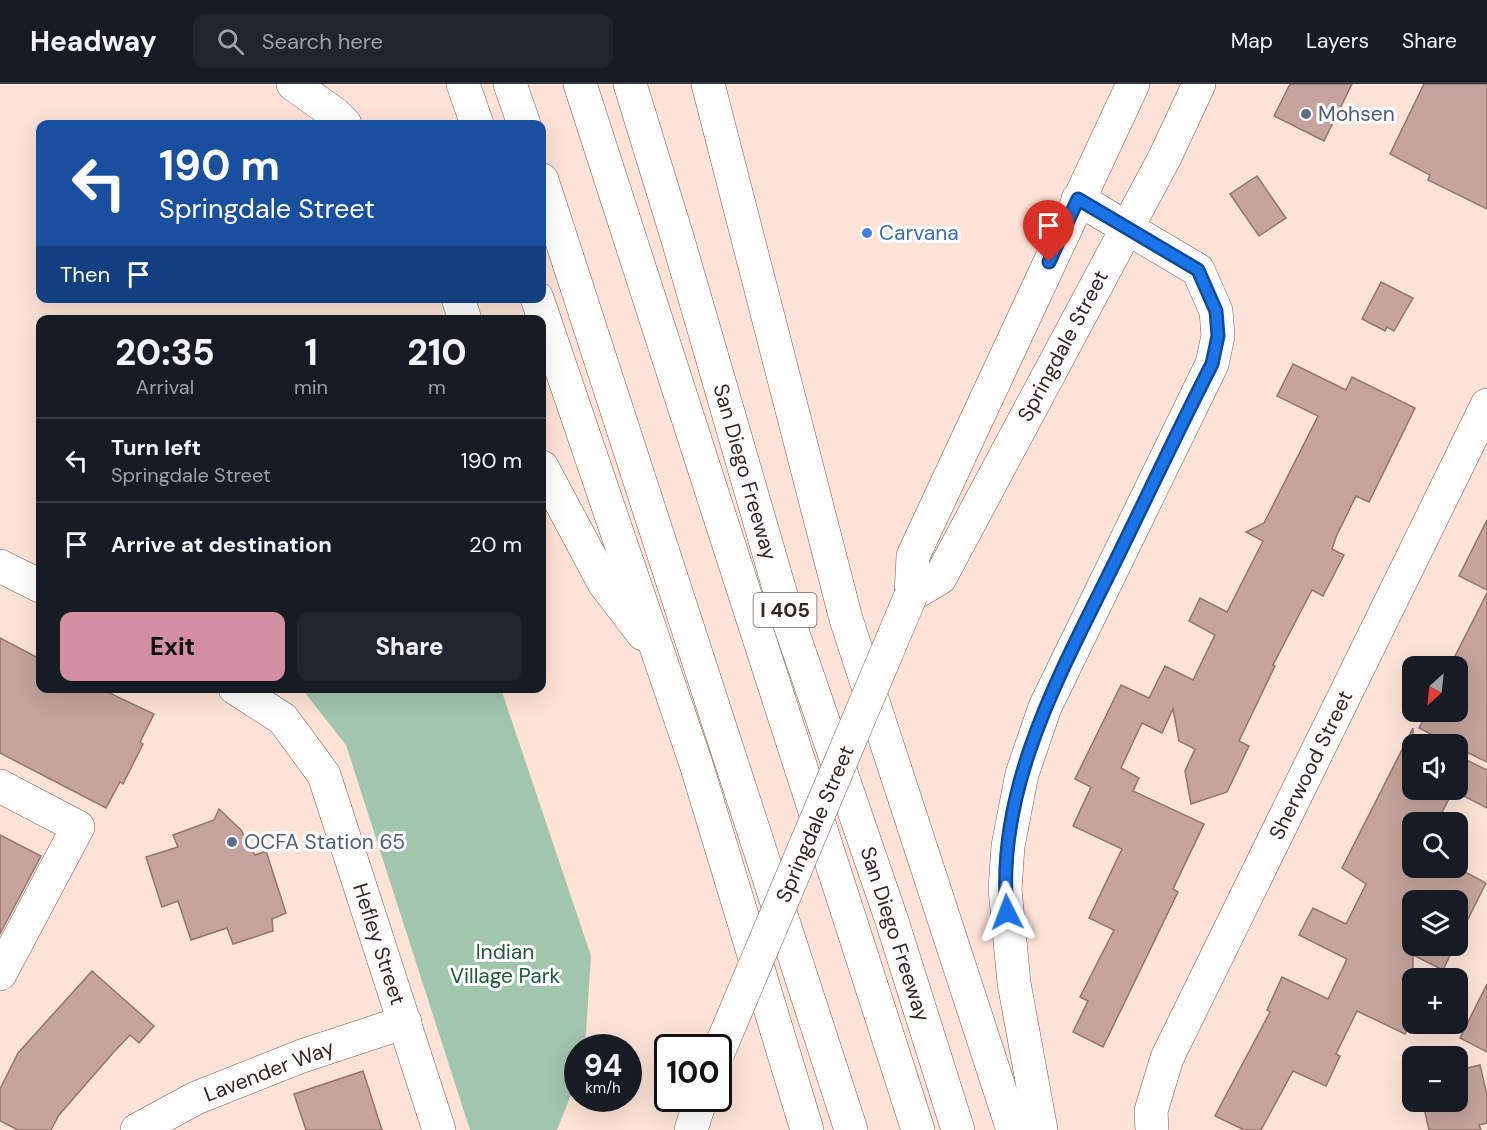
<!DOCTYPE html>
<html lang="en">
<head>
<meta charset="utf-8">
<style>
  :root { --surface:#171b24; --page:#20242c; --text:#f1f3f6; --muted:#9ea1a6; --line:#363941; --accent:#d18fa1 }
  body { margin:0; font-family:"DM Sans",sans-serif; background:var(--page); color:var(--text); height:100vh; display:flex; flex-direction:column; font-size:22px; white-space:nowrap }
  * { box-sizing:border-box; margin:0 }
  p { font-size:20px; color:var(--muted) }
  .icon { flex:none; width:33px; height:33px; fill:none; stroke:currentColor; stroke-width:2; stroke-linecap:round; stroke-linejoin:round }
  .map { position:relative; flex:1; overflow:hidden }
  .side { position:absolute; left:36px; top:231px; width:510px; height:378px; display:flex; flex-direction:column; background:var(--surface); border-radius:12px; box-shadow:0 6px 24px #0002 }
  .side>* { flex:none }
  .hud { position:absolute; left:36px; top:36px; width:510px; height:183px; border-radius:12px; box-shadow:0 6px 24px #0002; background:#1a4fa0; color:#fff; overflow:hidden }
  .needle { width:39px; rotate:207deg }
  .buttons { position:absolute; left:1402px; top:572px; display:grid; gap:12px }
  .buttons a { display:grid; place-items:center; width:66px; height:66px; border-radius:12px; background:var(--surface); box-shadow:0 6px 24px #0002; font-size:30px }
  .speed { position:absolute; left:564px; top:950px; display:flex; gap:12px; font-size:30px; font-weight:700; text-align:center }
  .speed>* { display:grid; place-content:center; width:78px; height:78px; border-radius:50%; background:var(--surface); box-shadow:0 6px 24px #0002; line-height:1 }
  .speed small { font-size:15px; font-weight:400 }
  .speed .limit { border:3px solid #111; border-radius:9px; background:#fff; color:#111 }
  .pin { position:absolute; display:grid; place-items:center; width:51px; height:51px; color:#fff; margin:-62px -26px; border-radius:50% 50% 50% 0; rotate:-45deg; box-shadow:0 0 6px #0007 }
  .pin .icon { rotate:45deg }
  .me { position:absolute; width:66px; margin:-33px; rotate:357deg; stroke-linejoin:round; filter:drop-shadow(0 0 4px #0008) }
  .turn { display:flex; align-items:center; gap:21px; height:126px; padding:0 24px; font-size:27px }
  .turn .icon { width:78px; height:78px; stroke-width:2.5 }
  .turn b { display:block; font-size:42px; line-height:51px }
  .then { display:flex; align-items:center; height:57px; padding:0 24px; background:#0003; gap:12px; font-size:22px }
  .eta { display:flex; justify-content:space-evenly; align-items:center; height:102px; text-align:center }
  .eta b { font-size:36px; font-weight:800; line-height:42px }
  .action { display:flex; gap:12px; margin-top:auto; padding:12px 24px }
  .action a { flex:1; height:69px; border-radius:12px; background:var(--accent); color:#111; font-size:24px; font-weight:800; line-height:69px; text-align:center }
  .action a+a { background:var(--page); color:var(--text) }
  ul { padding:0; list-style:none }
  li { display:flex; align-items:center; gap:18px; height:84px; padding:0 24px; border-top:2px solid var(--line) }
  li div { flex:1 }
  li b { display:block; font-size:22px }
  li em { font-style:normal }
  header { display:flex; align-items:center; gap:36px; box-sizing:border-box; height:84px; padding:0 30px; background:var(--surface); border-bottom:2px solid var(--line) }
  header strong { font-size:28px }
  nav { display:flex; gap:33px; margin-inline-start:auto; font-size:21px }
  .search { width:420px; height:54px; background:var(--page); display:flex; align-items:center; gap:15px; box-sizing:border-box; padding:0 21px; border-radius:12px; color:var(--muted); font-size:22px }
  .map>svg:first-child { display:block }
  .green { fill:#a2c5ad }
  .building { fill:#c4a49c; stroke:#93756e; stroke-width:1.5 }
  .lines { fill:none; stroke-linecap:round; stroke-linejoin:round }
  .minor-casing { stroke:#775d50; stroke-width:34 }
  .secondary-casing { stroke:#775d50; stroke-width:34 }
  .motorway-casing { stroke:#775d50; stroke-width:34 }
  .minor { stroke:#fff; stroke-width:33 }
  .secondary { stroke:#fff; stroke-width:33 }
  .motorway { stroke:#fff; stroke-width:33 }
  .secondary-bridge-casing { stroke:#775d50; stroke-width:34; stroke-linecap:butt }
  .secondary-bridge { stroke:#fff; stroke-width:33 }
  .route-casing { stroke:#114b97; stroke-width:15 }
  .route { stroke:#1a73e8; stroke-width:10 }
  .service-dot { fill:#5c6f8a; stroke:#fff; stroke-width:2 }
  .shop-dot { fill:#3f7fe0; stroke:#fff; stroke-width:2 }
  .labels { text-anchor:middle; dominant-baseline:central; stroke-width:6; stroke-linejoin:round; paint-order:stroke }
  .shield { fill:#fff; stroke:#706764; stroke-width:1.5 }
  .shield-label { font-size:20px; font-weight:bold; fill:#322621 }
  .service-label { font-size:21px; fill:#4e5e75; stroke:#fff; text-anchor:start }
  .shop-label { font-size:21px; fill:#366cbe; stroke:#fff; text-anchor:start }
  .street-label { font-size:21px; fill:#322621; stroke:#fff }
  .park-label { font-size:21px; fill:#1d5b37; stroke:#fff }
</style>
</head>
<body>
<header>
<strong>Headway</strong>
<div class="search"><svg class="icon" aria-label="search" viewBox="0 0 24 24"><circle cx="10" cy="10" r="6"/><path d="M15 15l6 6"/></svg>Search here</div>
<nav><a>Map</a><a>Layers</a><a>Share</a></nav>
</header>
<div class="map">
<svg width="1487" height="1046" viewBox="0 0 1487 1046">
  <rect width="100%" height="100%" fill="#fde3d7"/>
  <!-- green -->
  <path class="green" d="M302 605H501L591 872 585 963H578L577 996 557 1046H470L346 661Z"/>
  <!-- building -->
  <g class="building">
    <path d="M1290 0H1352L1324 57 1274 32Z"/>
    <path d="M1424 0H1487V125L1428 96 1430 91 1390 70Z"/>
    <path d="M1257 92 1286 134 1259 152 1230 110Z"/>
    <path d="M1381 198 1413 214 1394 247 1387 243 1385 247 1362 235Z"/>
    <path d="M1293 280 1346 306 1352 293 1415 324 1369 418 1356 412 1336 453 1332 465 1344 471 1323 512 1312 506 1273 581 1275 582 1239 657 1249 662 1227 708 1191 720 1185 687 1195 665 1179 657 1173 625 1162 649 1142 639 1121 684 1139 694 1133 707 1204 740 1173 805 1178 808 1103 963 1073 948 1088 917 1080 913 1114 846 1089 834 1122 765 1073 742 1091 703 1075 695 1121 601 1149 614 1165 582 1193 596 1215 551 1189 537 1200 514 1227 528 1263 457 1246 448 1264 439 1318 332 1277 312Z"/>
    <path d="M1487 436V506L1459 492Z"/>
    <path d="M1487 509V678L1458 664V660H1450L1419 644 1428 627H1458V578L1453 576Z"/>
    <path d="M0 554 40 575V604H99L154 630 140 658 143 660 123 700 120 698 106 724 0 669Z"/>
    <path d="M1413 644V705H1454L1437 738H1413V783H1456L1486 799 1458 855V816H1413V861H1455L1443 886 1413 871V933L1405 950 1357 927 1336 970 1340 972 1326 1002 1293 987 1261 1046H1244L1215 1032 1270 928 1267 926 1282 893 1328 915 1347 875 1299 851 1313 824 1346 840 1366 800 1342 784Z"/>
    <path d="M1458 672 1487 686V724L1458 709Z"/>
    <path d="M219 725 241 746 255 771 266 767 286 829 272 835 273 847 233 860 227 844 191 856 178 817 162 823 146 773 178 763 173 751 214 736Z"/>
    <path d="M0 751 41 772 0 850Z"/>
    <path d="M92 887 154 942 139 959 130 951 113 969 59 1031 51 1046H18L0 1037V1005L18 969Z"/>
    <path d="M1487 900V968L1460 954Z"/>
    <path d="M1480 981 1487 1011V1039L1479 1041 1481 1046H1429L1423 1020 1458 1017V986Z"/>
    <path d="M363 987 382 1046H306L294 1010Z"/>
  </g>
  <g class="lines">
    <!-- minor casing -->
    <g class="minor-casing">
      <g id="minor">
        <path d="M0 482 40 502"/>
        <path d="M235 604 283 635 324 691 439 1046"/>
        <path d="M0 702 78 743 0 890"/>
        <path d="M137 1046 196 1014 302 972 405 938"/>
        <path d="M1152 1046 1151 1027 1167 974 1487 321"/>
      </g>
    </g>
    <!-- secondary casing -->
    <g class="secondary-casing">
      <g id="secondary">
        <path d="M911 511 940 494 1165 73 1199 0"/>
        <path d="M911 511 913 472 1133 0"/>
        <path d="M691 1046 701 1014"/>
      </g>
    </g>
    <!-- motorway casing -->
    <g class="motorway-casing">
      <g id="motorway">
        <path d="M293 0 335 30 345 40"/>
        <path d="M463 0 477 40"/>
        <path d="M510 0 524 40"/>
        <path d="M580 0 918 1046"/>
        <path d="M630 0 678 156 788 535 891 834 958 1046"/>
        <path d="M708 0 846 535 1013 1046"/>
        <path d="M542 96 851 1046"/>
        <path d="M458 214 465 236"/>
        <path d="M537 214 696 680 807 1046"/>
        <path d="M542 383 604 499 643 550"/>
        <path d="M1041 1046 1014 899 1005 805 1008 762 1022 690 1045 623 1212 280 1218 252 1216 227 1198 186 1078 115"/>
      </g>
    </g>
    <!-- minor -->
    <use href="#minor" class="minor"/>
    <!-- secondary -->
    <use href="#secondary" class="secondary"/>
    <!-- motorway -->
    <use href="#motorway" class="motorway"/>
    <!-- secondary-bridge casing -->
    <g class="secondary-bridge-casing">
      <path id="secondary-bridge" d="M718 969 911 511"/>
    </g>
    <!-- secondary-bridge -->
    <use href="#secondary-bridge" class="secondary-bridge"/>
  </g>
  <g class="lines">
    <!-- route casing -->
    <g class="route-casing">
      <path id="route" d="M1007 828C995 704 1061 588 1114 480 1147 413 1178 346 1212 280L1218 252 1216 227 1198 186 1078 115 1049 178"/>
    </g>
    <!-- route -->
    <use href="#route" class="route"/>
  </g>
  <!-- markers -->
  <g class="service-dot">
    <circle cx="1306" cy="30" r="6"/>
    <circle cx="232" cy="758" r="6"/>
  </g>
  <circle class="shop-dot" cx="867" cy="149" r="6"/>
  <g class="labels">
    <!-- shield labels -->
    <rect class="shield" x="753.5" y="509" width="63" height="34" rx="4.5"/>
    <g class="shield-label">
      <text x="785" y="526">I 405</text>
    </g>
    <!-- service labels -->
    <g class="service-label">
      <text x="1318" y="30">Mohsen</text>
      <text x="244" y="758">OCFA Station 65</text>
    </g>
    <!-- shop labels -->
    <g class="shop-label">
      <text x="879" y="149">Carvana</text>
    </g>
    <!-- street labels -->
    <g class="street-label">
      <text transform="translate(1063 262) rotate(-62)">Springdale Street</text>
      <text transform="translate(745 388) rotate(74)">San Diego Freeway</text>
      <text transform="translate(1311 681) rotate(-64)">Sherwood Street</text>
      <text transform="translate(815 740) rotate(-67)">Springdale Street</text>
      <text transform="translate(895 850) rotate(72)">San Diego Freeway</text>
      <text transform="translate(379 860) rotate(72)">Hefley Street</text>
      <text transform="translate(269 987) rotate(-21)">Lavender Way</text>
    </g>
    <!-- park labels -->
    <g class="park-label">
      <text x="505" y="868">Indian<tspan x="505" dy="24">Village Park</tspan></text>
    </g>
  </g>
</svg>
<div class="buttons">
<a><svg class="needle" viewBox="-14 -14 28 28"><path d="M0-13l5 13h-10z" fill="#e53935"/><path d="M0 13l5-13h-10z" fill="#9ea1a6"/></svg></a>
<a><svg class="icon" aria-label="sound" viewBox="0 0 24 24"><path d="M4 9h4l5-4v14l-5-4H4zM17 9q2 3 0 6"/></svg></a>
<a><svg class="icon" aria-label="search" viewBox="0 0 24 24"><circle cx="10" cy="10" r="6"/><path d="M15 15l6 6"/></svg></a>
<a><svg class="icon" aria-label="layers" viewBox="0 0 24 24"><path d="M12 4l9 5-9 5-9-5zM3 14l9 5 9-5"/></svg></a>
<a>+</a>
<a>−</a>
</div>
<div class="speed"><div>94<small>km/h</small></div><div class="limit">100</div></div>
<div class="pin" style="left:1049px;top:178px;background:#d93025"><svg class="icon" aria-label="arrive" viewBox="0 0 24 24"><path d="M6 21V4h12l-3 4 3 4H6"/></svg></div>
<svg class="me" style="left:1007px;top:828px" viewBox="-20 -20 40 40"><path d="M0-17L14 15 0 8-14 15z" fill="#1a73e8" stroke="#fff" stroke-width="4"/></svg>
<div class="hud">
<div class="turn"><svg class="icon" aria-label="left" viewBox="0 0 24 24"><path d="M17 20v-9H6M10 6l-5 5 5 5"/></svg><div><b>190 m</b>Springdale Street</div></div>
<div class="then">Then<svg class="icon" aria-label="arrive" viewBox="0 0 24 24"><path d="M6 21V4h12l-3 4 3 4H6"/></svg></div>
</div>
<section class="side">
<div class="eta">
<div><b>20:35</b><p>Arrival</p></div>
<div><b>1</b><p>min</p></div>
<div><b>210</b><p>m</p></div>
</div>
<ul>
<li><svg class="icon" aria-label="left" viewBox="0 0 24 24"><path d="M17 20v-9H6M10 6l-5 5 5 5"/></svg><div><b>Turn left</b><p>Springdale Street</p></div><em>190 m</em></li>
<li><svg class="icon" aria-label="arrive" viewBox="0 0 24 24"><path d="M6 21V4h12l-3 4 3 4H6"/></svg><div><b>Arrive at destination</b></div><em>20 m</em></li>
</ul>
<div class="action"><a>Exit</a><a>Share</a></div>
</section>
</div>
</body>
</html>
